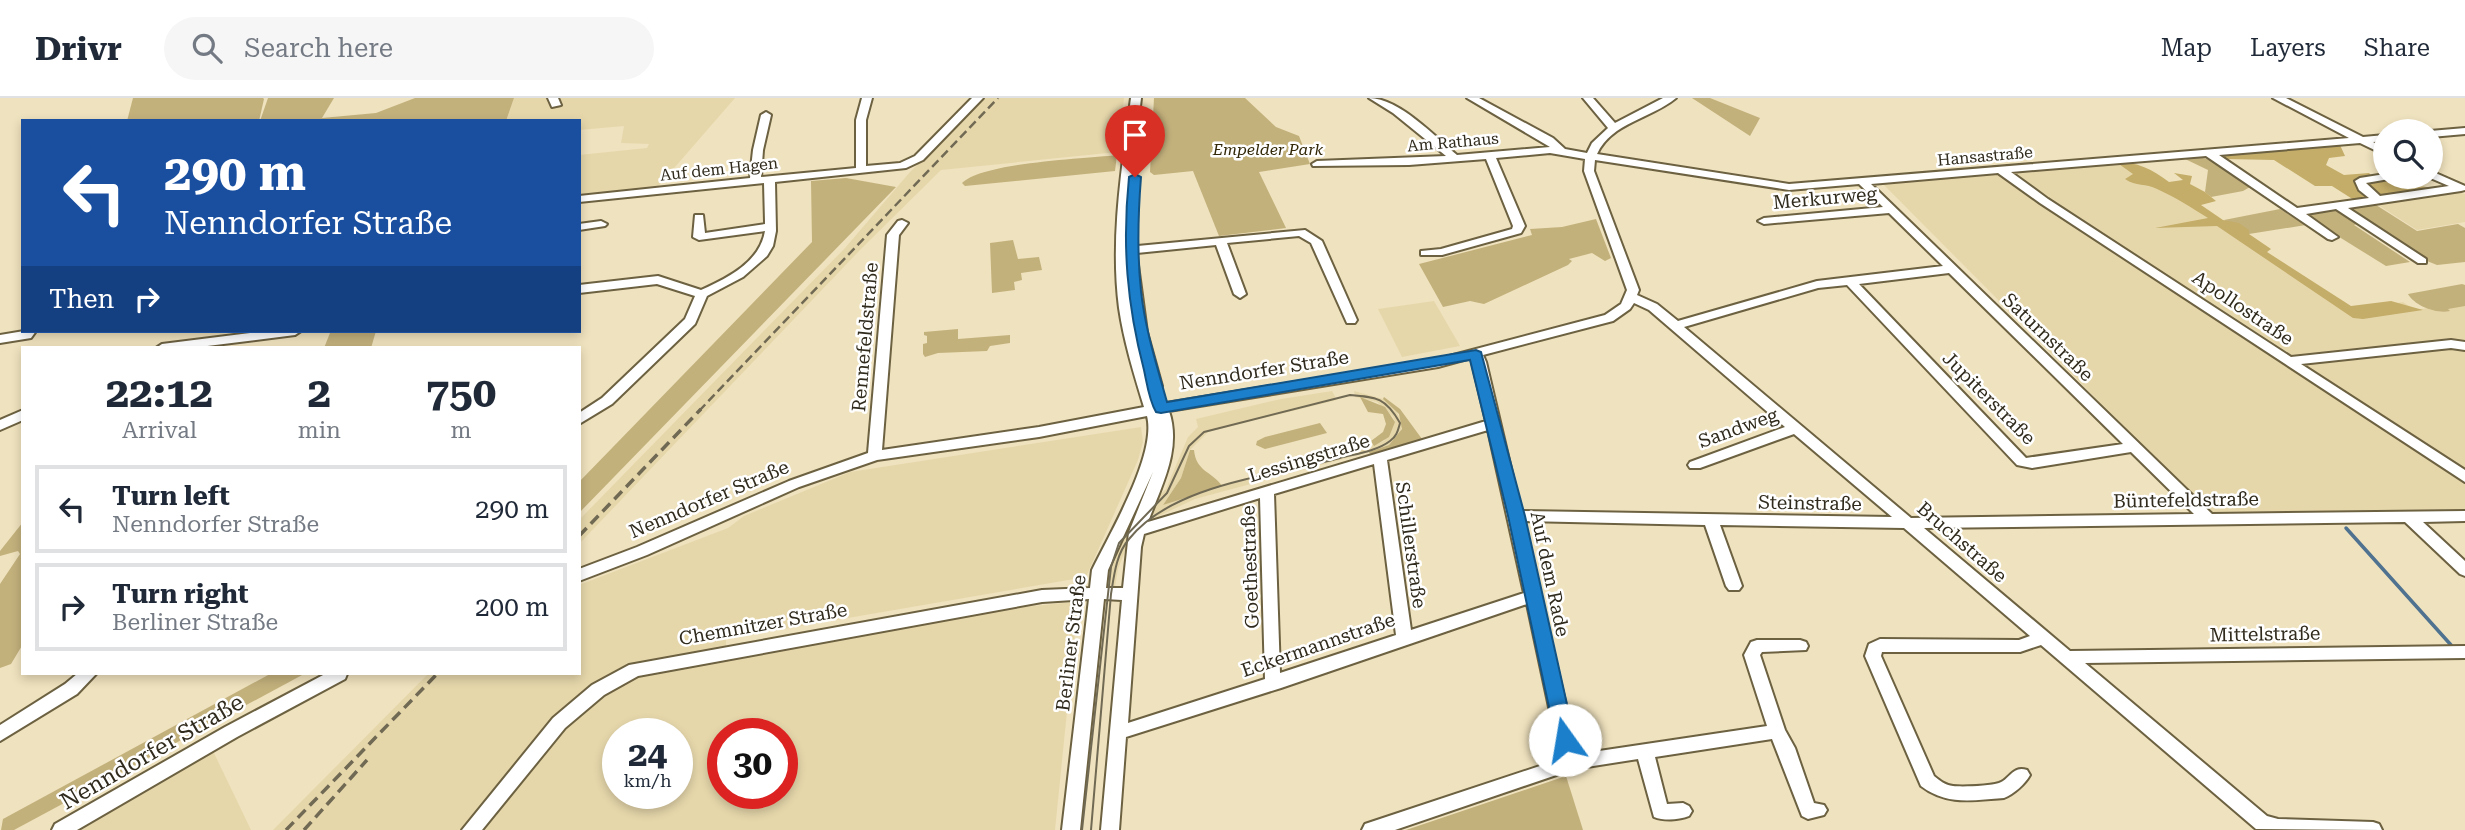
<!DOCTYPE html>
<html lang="en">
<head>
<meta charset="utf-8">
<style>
  :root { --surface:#fff; --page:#f6f6f7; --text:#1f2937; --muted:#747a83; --line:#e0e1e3 }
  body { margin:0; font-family:"Roboto Serif",serif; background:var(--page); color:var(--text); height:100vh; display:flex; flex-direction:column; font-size:26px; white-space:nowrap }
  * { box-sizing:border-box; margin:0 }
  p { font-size:23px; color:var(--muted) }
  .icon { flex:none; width:38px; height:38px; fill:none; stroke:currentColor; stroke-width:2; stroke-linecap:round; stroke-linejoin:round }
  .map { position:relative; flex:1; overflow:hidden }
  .drawer { position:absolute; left:21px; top:248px; width:560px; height:329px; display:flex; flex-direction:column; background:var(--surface); border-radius:0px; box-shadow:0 4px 10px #0003 }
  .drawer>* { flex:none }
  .top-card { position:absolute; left:21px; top:21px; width:560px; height:214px; border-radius:0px; box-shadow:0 4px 10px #0003; background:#1a4fa0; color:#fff; overflow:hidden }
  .tools { position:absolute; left:2373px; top:21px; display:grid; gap:14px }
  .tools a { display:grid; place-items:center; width:70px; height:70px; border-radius:50%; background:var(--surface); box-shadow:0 4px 10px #0003; font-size:35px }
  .speed { position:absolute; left:602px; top:620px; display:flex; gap:14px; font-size:35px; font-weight:700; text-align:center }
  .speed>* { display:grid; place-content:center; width:91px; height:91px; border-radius:50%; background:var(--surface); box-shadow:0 4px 10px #0003; line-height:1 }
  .speed small { font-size:18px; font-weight:400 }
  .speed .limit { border:10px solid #d22; background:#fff; color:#111 }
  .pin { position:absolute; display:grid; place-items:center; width:60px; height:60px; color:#fff; margin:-72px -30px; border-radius:50% 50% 50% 0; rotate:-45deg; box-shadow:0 0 7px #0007 }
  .pin .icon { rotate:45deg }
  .me { position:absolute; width:77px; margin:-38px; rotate:347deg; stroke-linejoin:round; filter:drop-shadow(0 0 5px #0008) }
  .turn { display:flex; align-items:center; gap:24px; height:147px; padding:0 28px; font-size:32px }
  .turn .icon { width:91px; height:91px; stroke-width:2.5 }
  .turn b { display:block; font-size:49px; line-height:60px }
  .then { display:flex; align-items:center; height:66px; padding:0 28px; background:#0003; gap:14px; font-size:26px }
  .eta { display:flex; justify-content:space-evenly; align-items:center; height:119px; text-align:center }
  .eta b { font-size:42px; font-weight:700; line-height:49px }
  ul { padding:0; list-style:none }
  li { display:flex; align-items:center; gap:21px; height:88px; margin:0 14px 10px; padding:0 14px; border:4px solid var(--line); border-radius:0px }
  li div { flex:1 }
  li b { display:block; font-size:26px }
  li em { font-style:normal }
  header { display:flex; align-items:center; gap:42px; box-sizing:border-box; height:98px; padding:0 35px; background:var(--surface); border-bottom:2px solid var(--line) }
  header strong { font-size:33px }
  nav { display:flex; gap:38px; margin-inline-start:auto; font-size:24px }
  .search { width:490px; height:63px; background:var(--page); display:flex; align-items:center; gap:18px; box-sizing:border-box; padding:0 24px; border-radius:38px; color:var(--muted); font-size:26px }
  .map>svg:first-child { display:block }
  .built { fill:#e6d7ab; fill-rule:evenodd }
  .green { fill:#c3b17c }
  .forest { fill:#c4ad69 }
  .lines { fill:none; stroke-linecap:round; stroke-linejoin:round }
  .stream { stroke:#4e728f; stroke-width:3.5 }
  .minor-casing { stroke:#6c6141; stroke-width:4 }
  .minor { fill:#fff; fill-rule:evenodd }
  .tram { stroke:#706953; stroke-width:2 }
  .rail-far1 { stroke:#706953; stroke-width:2.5; stroke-dasharray:9 4.5; stroke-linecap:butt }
  .rail { stroke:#706953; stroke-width:3.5; stroke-dasharray:11 6; stroke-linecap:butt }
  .route { fill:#1b7fcb; stroke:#125384; stroke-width:2 }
  .labels { text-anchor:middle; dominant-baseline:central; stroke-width:5; stroke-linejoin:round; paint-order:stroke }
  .far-street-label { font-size:16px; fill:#302b1d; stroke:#fff }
  .far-park-label { font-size:16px; font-style:italic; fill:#322808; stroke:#fff }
  .street-label { font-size:19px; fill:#302b1d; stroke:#fff }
  .near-street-label { font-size:23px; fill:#302b1d; stroke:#fff }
</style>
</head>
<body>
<header>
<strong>Drivr</strong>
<div class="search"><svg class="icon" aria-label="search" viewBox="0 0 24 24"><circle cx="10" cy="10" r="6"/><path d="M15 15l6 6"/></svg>Search here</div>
<nav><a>Map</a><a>Layers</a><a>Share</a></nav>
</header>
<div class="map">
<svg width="2465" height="732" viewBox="0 0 2465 732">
  <rect width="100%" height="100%" fill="#efe2be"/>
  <!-- built -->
  <g class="built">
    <path d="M514 0H735L655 92 579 99V57L647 50 649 46 621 45 624 28 579 32V23H506Z"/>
    <path d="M985 0H1124L1118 54 941 72 860 152 579 446V422L845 150 910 74Z"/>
    <path d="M2133 63 2345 213 2403 204 2415 212 2465 204V414L2212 417 1882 85Z"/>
    <path d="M2456 93 2465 96V124L2417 132 2375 105Z"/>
    <path d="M1434 203 1460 248 1402 259 1378 211Z"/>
    <path d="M1332 293 1337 302 1208 334 1190 352 1181 380 1163 407 1190 396 1356 353 1384 343 1395 324 1393 319 1377 304 1355 299 1354 293 1383 301 1394 309 1403 326 1398 340 1389 347 1369 354 1195 401 1148 423 1127 448 1118 471 1114 496H1102L1108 469 1127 428 1166 391 1188 339 1198 329 1196 321 1281 301Z"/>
    <path d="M1141 329 1143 344 1138 362 1086 479 726 541V561L1024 509 1073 504 1077 515 1055 732H273L428 576H579V487L728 430 744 418 850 374ZM618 635H677V695H618ZM723 635H782V695H723Z"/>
    <path d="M213 653 251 732H78Z"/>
  </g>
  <!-- green -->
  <g class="green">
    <path d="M133 0H263L264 1 259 23H127Z"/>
    <path d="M268 0H334L322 20 376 15 415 0H514L506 23H260Z"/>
    <path d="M1154 0H1245L1276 29 1299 38 1310 66 1259 74 1286 130 1219 138 1193 73 1154 77 1150 74Z"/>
    <path d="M1692 0H1710L1760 20 1750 38Z"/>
    <path d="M1117 57 1115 73 965 88 962 85C984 64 1084 61 1117 57Z"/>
    <path d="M2199 59 2210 62 2250 89 2243 93 2211 99 2205 94 2208 72 2183 60Z"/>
    <path d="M846 80 896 89 579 415V384L812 144 811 83Z"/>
    <path d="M2373 105 2417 133 2458 126 2465 130V164L2437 167 2427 163 2350 109Z"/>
    <path d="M2280 111 2306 127 2249 136 2224 122Z"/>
    <path d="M2338 112 2360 125 2354 127 2410 164 2386 168 2307 119 2308 116Z"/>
    <path d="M1596 121 1611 160 1605 163 1592 155 1569 161 1572 163 1568 167 1484 206 1470 203 1443 209 1419 166 1532 137 1530 131 1562 129Z"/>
    <path d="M1013 142 1018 161 1039 159 1042 172 1021 175 1022 182 1014 184 1015 192 992 195 990 145Z"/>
    <path d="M2462 186 2465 187V208L2448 211 2450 213C2436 216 2415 208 2408 196Z"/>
    <path d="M958 231V241L1010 237V245L990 248 987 253 938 255 925 259 923 256V246L927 245V238L924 237V234Z"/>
    <path d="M344 233H376L371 250H324L330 235Z"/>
    <path d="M1360 299 1385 309 1395 324 1389 339 1374 348 1371 343 1383 334 1386 326 1383 316 1368 314Z"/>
    <path d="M1384 299 1400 311 1422 341 1370 356 1369 354 1389 347 1402 331 1399 316 1383 301Z"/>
    <path d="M1320 325 1327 335 1265 351 1256 347 1257 343 1265 339Z"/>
    <path d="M1190 352H1194C1196 374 1212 373 1222 388L1163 407 1181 380Z"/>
    <path d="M23 424V546L11 566 0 570V486L20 456 18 453 0 458V453Z"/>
    <path d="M270 576H304L14 732H1L3 721Z"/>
    <path d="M1566 678 1583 732H1406Z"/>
  </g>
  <!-- forest -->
  <g class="forest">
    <path d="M2340 47 2345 58 2329 60 2326 67 2344 77 2369 75 2373 79 2356 81 2355 84 2369 99 2354 102 2332 88H2315L2274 62 2226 61 2220 56Z"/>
    <path d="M2116 64C2138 64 2152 71 2169 84L2183 82 2174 75 2192 78 2190 86 2205 94 2216 103 2201 107 2223 122 2239 125 2249 132V136L2271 151 2267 154 2351 208 2391 203 2423 212 2363 221 2353 220 2217 128 2155 130 2208 120C2192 110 2175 99 2157 91 2146 85 2136 89 2125 81L2133 76Z"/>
    <path d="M2407 79 2411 81 2396 84C2407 92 2418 86 2431 90L2378 98 2366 85Z"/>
  </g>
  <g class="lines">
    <!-- stream -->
    <path class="stream" d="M2346 430 2451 547"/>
    <!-- minor casing -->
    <g class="minor-casing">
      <g id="minor">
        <path d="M548 0H558L561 7 552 9Z"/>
        <path d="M862 0H872L866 22V68L900 65 915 58 972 0H983L923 62 906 70 775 84 776 133 773 148 767 158 743 179 707 198 695 226 612 306 579 326V315L602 300 685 221 695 198 657 186 579 195V187L658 178 701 192C728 180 760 164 765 133L699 142 693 139 695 117H703L705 135 765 126V124L764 85 579 104V98L750 80 753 52 761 17 766 14 771 17 763 52 761 79 856 70V22Z"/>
        <path d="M1131 0H1141L1129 104 1127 149 1305 132 1322 143 1357 222 1355 225H1347L1311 145 1299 138 1227 145 1246 196 1240 200 1234 196 1216 147 1127 156 1128 165 1132 163 1138 167 1147 234 1162 288 1160 291H1152L1156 304 1166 305 1438 261 1605 217 1621 206 1627 192 1584 73 1585 61 1550 55 1496 60 1525 128 1521 135 1442 157H1421V153L1441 151 1512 131 1513 128 1486 61 1409 67 1313 68 1312 66 1317 63 1446 58 1393 15 1369 0C1399 0 1434 38 1457 57L1550 49 1467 0H1479L1553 40 1565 51 1587 55 1592 45 1608 30 1583 0H1593L1615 25 1663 0H1676C1651 21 1612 24 1597 56L1789 86 2349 40 2273 0H2286L2363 39 2385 37V43L2373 44 2385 50V57L2360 45 2219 57 2297 110 2369 100 2359 92 2355 83 2360 80 2385 76V79H2390L2389 81 2366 85 2380 98 2449 88 2428 79H2431V73L2465 88V92L2461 93 2348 110 2426 161V165H2418L2336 111 2306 116 2338 139 2332 142 2328 141 2206 58 2011 74 2048 101 2291 259 2451 242 2465 244V252L2451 250 2301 266 2465 372V384L2040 105 1998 75 1871 86 2212 416 2465 413V423L2423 424 2465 463V478L2460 476 2405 424 1924 430 2070 553 2465 548V560L2085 565 2267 718 2278 721 2373 724 2379 726 2382 732 2256 731 2041 547 2020 554H1882L1881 558 1934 678C1940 683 1945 687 1953 688 1962 689 1990 688 1999 685 2010 681 2013 667 2027 672L2030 677C2025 686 2014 696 2004 700 1973 702 1947 708 1921 688L1865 558 1869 546 1880 541 2019 542 2030 538 1904 430 1720 427 1742 488 1739 492H1729L1726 488 1705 427 1523 423 1574 642 1579 656 1767 628 1744 557 1751 544 1757 542H1800L1806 544 1808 548 1806 552 1762 554 1760 557 1785 632 1795 650 1814 705 1824 707 1827 712 1824 717 1808 721 1802 718 1772 641 1655 659 1667 706 1683 705 1689 708 1692 713 1689 718C1679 722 1664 723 1654 719L1638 661 1574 671 1395 732H1362L1365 726 1371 724 1564 660 1556 642 1527 506 1281 590 1126 639 1119 732H1101L1122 502 1104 501 1080 732H1062L1089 501 1042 504 638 578 604 597 565 630 482 732H462L553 620 592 587 629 567 1042 492 1090 490 1092 472C1110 435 1157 356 1147 318L1039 339 877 362 799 389 647 457 579 483V471L637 449 789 383 868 355 887 137 898 123 902 122 908 125 899 137 882 352 1039 329 1144 309C1134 276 1124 244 1119 210 1110 140 1122 69 1131 0ZM1595 62 1789 92 1859 86 1883 109 1764 120 1758 123 1764 126 1889 115 1943 168 1817 183 1678 223 1657 206 1637 197 1639 192 1594 73ZM1949 175 2123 346 2026 360 1859 186ZM1847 187 2017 367 2032 370 2131 354 2194 416 1911 420 1684 229 1818 190ZM1634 205 1649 212 1785 329 1690 364 1688 367 1690 370H1700L1794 336 1892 419 1521 413 1486 264 1483 257 1613 223 1630 211ZM1471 260 1486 323 1148 424C1161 388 1182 352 1169 313L1438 269ZM1488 332 1524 495 1411 532 1387 362ZM1374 366 1396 537 1280 575 1274 396ZM1153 374 1129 434 1123 490H1106L1108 472ZM1260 400 1265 581 1128 625 1141 449 1144 436Z"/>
        <path d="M2465 30V36L2431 39 2430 33Z"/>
        <path d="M601 123 607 126 605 128 579 132V126Z"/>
        <path d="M24 233H36L31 240 0 245V237Z"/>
        <path d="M267 233H301L295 237 191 250H156L162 246Z"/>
        <path d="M23 312V322L0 332V322Z"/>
        <path d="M77 576H96L77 596 0 643V627L65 586Z"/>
        <path d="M325 576H347L345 581 237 639 77 732H52L55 726 225 629Z"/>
      </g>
    </g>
    <!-- minor -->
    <use href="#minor" class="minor"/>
    <!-- tram -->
    <path class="tram" d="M1082 732 1111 469 1119 445 1167 395 1189 348 1204 334 1350 297C1377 299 1386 300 1400 325 1398 332 1397 338 1390 343 1377 353 1355 356 1340 360 1274 378 1174 385 1129 441 1116 456 1114 478 1111 496L1091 732"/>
    <!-- rail-far1 -->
    <path class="rail-far1" d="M699 313 998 0"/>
    <!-- rail -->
    <g class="rail">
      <path d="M579 438 701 311"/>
      <path d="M286 732 437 576"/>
      <path d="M304 732 367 662"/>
    </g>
  </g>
  <!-- route -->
  <path class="route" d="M1135 76 1141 79C1138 117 1137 156 1141 193 1145 231 1157 268 1167 304L1476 252 1481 254 1525 418 1575 642 1572 648 1565 650 1559 648 1556 642 1508 418 1470 262 1161 315 1156 314C1149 302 1147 286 1144 272 1127 207 1122 147 1129 79Z"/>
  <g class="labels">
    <!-- far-street labels -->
    <g class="far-street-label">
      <text transform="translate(1453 44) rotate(-5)">Am Rathaus</text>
      <text transform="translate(1985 58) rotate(-5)">Hansastraße</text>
      <text transform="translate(719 71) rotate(-6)">Auf dem Hagen</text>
    </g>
    <!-- far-park labels -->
    <g class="far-park-label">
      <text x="1268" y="51">Empelder Park</text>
    </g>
    <!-- street labels -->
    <g class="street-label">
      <text transform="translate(1825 100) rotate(-5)">Merkurweg</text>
      <text transform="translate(2243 210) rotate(34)">Apollostraße</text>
      <text transform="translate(865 239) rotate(-85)">Rennefeldstraße</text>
      <text transform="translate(2048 239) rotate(44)">Saturnstraße</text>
      <text transform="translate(1264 272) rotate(-9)">Nenndorfer Straße</text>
      <text transform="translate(1989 300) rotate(45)">Jupiterstraße</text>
      <text transform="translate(1738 330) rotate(-20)">Sandweg</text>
      <text transform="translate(1309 360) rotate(-17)">Lessingstraße</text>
      <text transform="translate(709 401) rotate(-23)">Nenndorfer Straße</text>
      <text transform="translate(2186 402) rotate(-1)">Büntefeldstraße</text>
      <text transform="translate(1810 405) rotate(1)">Steinstraße</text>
      <text transform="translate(1962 444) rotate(41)">Bruchstraße</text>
      <text transform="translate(1411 447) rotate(82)">Schillerstraße</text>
      <text transform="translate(1250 469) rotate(-92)">Goethestraße</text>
      <text transform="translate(1550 476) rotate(78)">Auf dem Rade</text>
      <text transform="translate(763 526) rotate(-10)">Chemnitzer Straße</text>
      <text transform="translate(2265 536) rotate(-1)">Mittelstraße</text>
      <text transform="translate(1071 545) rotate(-83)">Berliner Straße</text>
      <text transform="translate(1318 547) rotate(-19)">Eckermannstraße</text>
    </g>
    <!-- near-street labels -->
    <g class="near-street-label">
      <text transform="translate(152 654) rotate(-30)">Nenndorfer Straße</text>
    </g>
  </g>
</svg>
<div class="tools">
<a><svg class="icon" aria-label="search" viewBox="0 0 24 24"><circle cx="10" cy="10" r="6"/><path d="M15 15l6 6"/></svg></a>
</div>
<div class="speed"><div>24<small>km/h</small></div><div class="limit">30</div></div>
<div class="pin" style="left:1135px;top:79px;background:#d93025"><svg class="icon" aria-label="arrive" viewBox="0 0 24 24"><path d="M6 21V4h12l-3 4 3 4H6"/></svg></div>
<svg class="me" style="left:1565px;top:642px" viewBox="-20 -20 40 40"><circle r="19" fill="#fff"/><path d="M0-13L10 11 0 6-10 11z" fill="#1b7fcb"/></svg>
<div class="top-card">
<div class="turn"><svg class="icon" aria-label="left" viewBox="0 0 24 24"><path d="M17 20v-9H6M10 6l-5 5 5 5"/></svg><div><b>290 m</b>Nenndorfer Straße</div></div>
<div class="then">Then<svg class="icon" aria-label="right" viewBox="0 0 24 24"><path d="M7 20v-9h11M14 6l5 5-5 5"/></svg></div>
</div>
<section class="drawer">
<div class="eta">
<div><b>22:12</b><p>Arrival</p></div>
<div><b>2</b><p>min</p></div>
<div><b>750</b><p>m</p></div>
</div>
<ul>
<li><svg class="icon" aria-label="left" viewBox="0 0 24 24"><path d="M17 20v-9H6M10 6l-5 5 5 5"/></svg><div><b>Turn left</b><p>Nenndorfer Straße</p></div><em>290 m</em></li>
<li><svg class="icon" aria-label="right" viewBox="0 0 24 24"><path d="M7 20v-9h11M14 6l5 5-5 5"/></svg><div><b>Turn right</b><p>Berliner Straße</p></div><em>200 m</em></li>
</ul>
</section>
</div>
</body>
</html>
